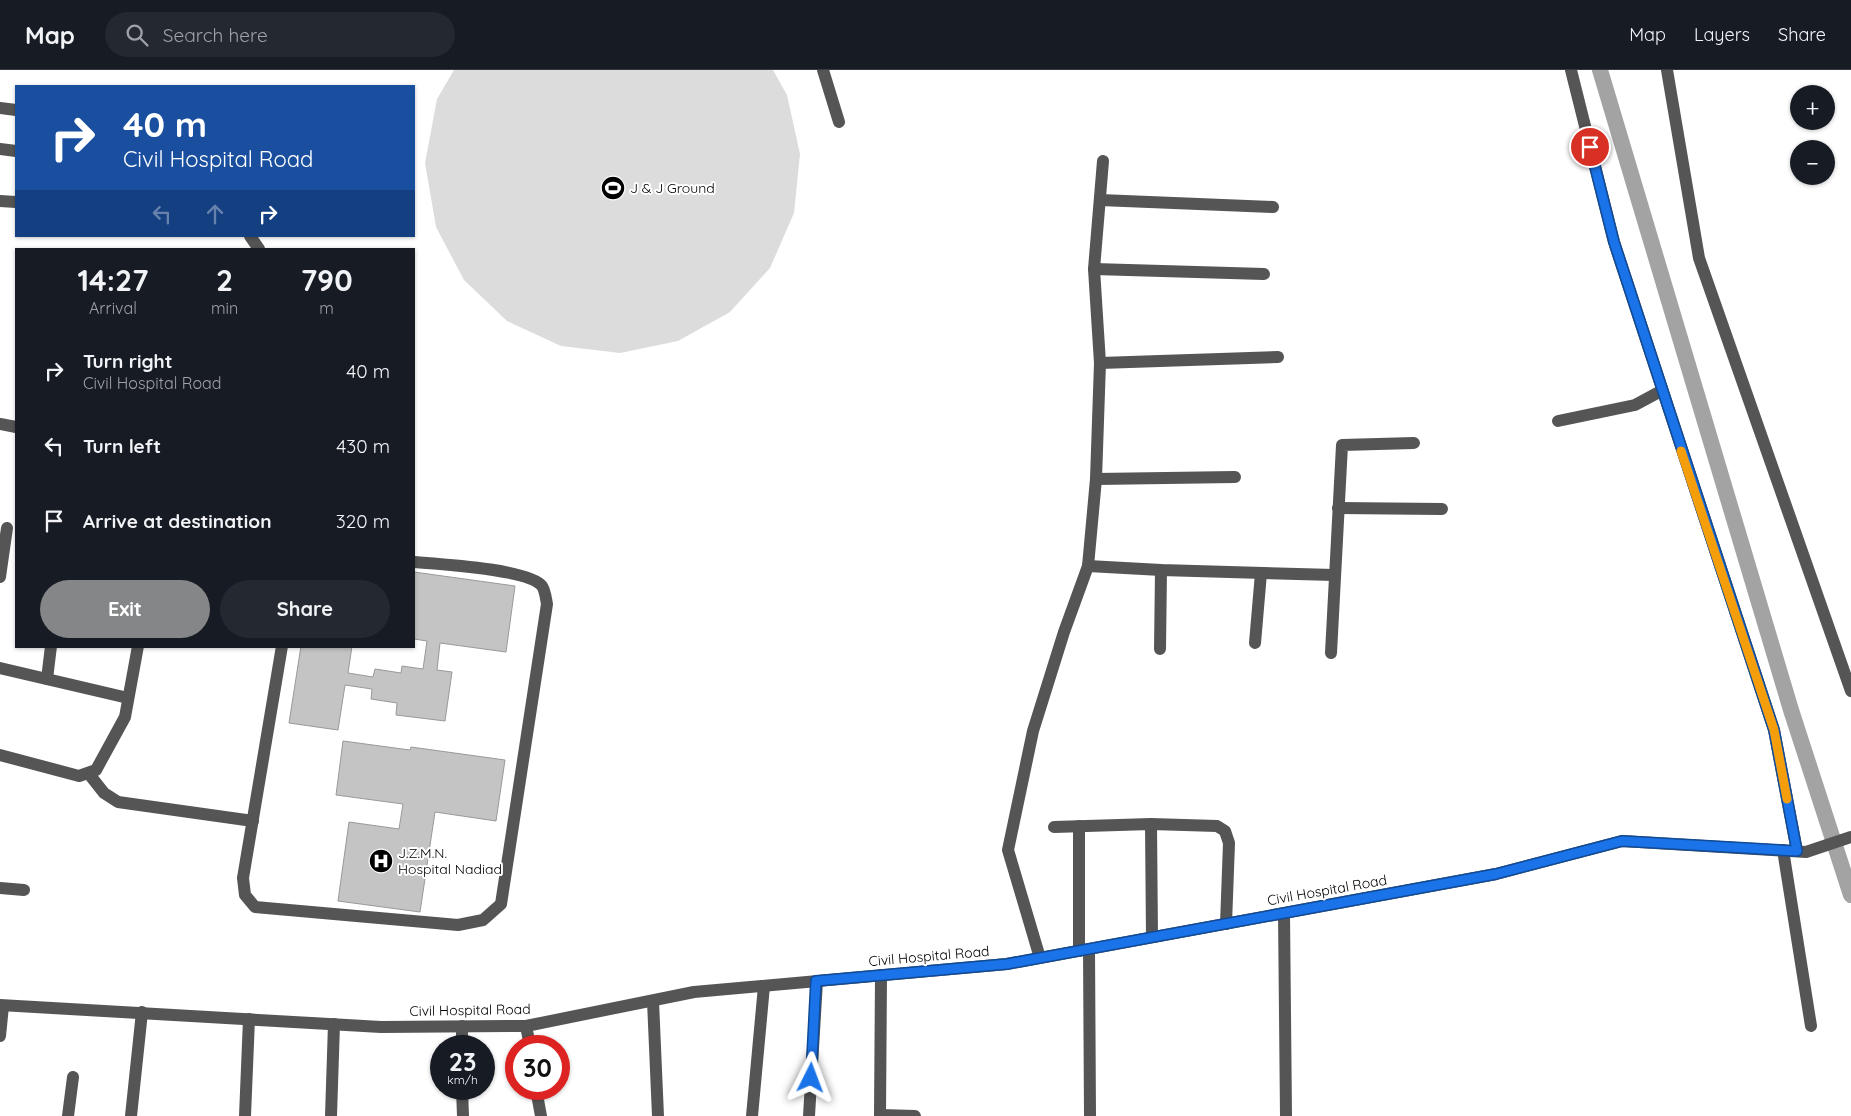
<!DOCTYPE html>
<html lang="en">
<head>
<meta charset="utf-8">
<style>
  :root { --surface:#171b24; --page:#242831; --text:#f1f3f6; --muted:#9ea1a6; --line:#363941; --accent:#858687 }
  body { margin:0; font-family:Quicksand,sans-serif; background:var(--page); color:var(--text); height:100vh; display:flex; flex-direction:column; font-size:19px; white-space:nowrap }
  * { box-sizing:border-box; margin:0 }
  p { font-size:16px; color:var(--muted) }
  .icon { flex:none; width:28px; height:28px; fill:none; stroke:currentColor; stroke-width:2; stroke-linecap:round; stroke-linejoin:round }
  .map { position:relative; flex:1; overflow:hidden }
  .drawer { position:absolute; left:15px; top:178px; width:400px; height:400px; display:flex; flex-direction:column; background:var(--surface); border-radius:0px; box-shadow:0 1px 4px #0004 }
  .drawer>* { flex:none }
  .banner { position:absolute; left:15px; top:15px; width:400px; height:152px; border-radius:0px; box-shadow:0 1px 4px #0004; background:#1a4fa0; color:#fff; overflow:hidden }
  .tools { position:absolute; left:1790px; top:15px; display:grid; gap:10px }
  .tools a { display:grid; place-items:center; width:45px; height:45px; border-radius:50%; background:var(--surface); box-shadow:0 1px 4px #0004; font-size:25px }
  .speed { position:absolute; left:430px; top:965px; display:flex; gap:10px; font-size:25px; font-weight:700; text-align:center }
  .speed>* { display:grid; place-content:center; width:65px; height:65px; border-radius:50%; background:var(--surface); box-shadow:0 1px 4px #0004; line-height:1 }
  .speed small { font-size:12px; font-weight:400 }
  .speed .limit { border:8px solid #d22; background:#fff; color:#111 }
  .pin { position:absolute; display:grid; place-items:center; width:42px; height:42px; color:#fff; margin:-21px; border:2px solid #fff; border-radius:50%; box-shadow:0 1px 5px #0007 }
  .me { position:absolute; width:55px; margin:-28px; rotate:3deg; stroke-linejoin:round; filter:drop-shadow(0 0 4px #0008) }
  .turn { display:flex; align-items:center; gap:18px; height:105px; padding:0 25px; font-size:22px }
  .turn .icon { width:65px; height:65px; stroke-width:2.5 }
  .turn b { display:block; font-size:35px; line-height:42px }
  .lanes { display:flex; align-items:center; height:48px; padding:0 25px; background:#0003; justify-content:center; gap:25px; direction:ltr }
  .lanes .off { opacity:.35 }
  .eta { display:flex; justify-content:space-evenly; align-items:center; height:85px; text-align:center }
  .eta b { font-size:30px; font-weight:700; line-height:35px }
  .primary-button { display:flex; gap:10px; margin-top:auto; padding:10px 25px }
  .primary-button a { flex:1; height:58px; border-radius:30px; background:var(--accent); color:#fff; font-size:20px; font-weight:700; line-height:58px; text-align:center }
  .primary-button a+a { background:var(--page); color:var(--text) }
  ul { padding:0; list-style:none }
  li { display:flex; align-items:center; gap:15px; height:75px; padding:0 25px }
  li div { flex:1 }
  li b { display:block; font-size:19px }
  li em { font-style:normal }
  header { display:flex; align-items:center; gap:30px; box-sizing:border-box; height:70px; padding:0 25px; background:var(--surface); border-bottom:1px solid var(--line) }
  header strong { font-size:24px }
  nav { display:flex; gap:28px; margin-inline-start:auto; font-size:18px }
  .search { width:350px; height:45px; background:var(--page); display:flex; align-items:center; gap:12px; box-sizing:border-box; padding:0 18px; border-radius:28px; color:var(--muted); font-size:19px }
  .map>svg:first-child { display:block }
  .green { fill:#dcdcdc }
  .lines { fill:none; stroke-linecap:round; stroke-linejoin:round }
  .canal { stroke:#a3a3a3; stroke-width:16 }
  .building { fill:#c4c4c4; stroke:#999 }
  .minor { stroke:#555; stroke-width:12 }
  .route-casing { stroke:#114b97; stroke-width:12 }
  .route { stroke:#1a73e8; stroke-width:9 }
  .slow { stroke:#f59e0b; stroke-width:9 }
  .labels { text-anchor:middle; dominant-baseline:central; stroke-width:4; stroke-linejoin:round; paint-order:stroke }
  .poi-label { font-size:14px; fill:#000; stroke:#fff; text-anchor:start }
  .street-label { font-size:14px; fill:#000; stroke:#fff }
</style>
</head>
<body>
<header>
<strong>Map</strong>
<div class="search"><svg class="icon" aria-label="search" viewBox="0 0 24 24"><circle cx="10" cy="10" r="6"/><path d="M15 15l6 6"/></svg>Search here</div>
<nav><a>Map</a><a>Layers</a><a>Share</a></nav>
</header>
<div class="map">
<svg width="1851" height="1046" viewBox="0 0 1851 1046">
  <rect width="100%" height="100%" fill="#fff"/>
  <!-- green -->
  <path class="green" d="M454 0H773L787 25 800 84 794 143 770 198 730 242 678 271 620 283 561 276 507 251 464 210 436 157 425 93 437 29Z"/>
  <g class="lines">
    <!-- canal -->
    <path class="canal" d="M1600 0 1791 640 1851 825"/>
  </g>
  <!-- building -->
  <g class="building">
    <path d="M414 502 515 516 506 582 440 573 437 600 452 602 445 651 396 645 397 633 371 629 372 619 345 615 338 660 289 653 301 576H352L348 603 373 607 375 599 401 603 402 596 423 599 427 571 414 569Z"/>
    <path d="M343 671 410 680 411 677 505 690 496 751 435 742 420 842 338 831 349 752 399 759 403 734 336 725Z"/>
  </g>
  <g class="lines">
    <!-- minor -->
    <g class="minor">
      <path d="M823 0 839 52"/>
      <path d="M1571 0 1614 172 1774 660 1797 781"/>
      <path d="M1667 0 1699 188 1851 621"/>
      <path d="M0 38 16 40"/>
      <path d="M0 79 16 81"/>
      <path d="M1100 130 1273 137"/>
      <path d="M0 131 16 132"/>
      <path d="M250 166 259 179"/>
      <path d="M1094 199 1264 204"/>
      <path d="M1100 293 1278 287"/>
      <path d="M1558 351 1635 335 1661 321"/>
      <path d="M0 354 16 357"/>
      <path d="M1096 409 1235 407"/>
      <path d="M1338 438 1442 439"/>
      <path d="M1088 496 1161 500 1334 505"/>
      <path d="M0 507 7 458"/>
      <path d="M1255 573 1261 503"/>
      <path d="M282 576 243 808 245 825 255 837 458 855 483 850 501 834 547 534C546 529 545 520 542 516 529 499 438 494 414 492"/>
      <path d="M1160 579 1161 500"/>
      <path d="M1331 583 1342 375 1414 373"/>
      <path d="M0 598 128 628"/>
      <path d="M47 609 51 576"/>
      <path d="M0 685 79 706 96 700 125 647 138 576"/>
      <path d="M89 704 104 723 118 732 253 751"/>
      <path d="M1151 754 1152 867"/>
      <path d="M1079 756V881"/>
      <path d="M1054 757 1151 754 1217 756 1225 761 1229 773 1226 854"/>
      <path d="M1783 780 1811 956"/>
      <path d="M0 818 24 820"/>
      <path d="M1284 843 1286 1046"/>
      <path d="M1089 879 1090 1046"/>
      <path d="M1040 888 1008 780 1033 661 1064 562 1088 496 1096 409 1100 293 1094 199 1103 91"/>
      <path d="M653 931 658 1046"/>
      <path d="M0 935 381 957 526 956 694 922 1007 894 1496 804 1622 771 1806 782 1851 767"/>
      <path d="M462 956V976"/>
      <path d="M526 956 530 976"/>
      <path d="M0 966 3 936"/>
      <path d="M462 1019 463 1046"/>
      <path d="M536 1019 541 1046"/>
      <path d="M880 1045 915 1046"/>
      <path d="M68 1046 73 1007"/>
      <path d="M131 1046 142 942"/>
      <path d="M245 1046 249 949"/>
      <path d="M331 1046 334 954"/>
      <path d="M752 1046 764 916"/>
      <path d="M809 1046 817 911"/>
      <path d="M880 1046 881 905"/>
    </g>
  </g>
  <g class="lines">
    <!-- route casing -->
    <g class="route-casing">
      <path id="route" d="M811 1008 816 911 1007 894 1496 804 1622 771 1797 781 1774 660 1614 172 1590 77"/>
    </g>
    <!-- route -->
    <use href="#route" class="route"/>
    <!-- slow -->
    <path class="slow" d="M1681 381 1774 660 1787 729"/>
  </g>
  <!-- icons -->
  <defs>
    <g id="stadium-disc" transform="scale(1.25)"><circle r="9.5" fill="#000" stroke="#fff"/><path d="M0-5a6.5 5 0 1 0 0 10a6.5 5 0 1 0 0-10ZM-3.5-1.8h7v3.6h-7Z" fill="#fff"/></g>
    <g id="hospital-disc" transform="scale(1.25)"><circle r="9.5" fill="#000" stroke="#fff"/><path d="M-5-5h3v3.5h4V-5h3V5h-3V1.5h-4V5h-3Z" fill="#fff"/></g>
  </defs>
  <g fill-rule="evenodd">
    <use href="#stadium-disc" x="613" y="118"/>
    <use href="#hospital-disc" x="381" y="791"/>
  </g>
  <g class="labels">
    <!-- poi labels -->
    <g class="poi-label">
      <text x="630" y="118">J &amp; J Ground</text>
      <text x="398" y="783">J.Z.M.N.<tspan x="398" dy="16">Hospital Nadiad</tspan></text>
    </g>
    <!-- street labels -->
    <g class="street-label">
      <text transform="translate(1327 820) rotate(-10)">Civil Hospital Road</text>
      <text transform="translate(929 886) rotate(-5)">Civil Hospital Road</text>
      <text transform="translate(470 940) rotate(-1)">Civil Hospital Road</text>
    </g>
  </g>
</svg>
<div class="tools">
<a>+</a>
<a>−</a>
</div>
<div class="speed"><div>23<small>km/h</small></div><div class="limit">30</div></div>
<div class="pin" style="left:1590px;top:77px;background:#d93025"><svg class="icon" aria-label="arrive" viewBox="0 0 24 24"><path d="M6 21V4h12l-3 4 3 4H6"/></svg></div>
<svg class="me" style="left:811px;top:1008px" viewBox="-20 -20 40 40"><path d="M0-17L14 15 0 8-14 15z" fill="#1a73e8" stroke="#fff" stroke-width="4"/></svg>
<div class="banner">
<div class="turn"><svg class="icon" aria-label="right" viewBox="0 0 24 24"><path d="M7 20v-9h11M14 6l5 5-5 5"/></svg><div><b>40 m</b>Civil Hospital Road</div></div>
<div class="lanes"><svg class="icon off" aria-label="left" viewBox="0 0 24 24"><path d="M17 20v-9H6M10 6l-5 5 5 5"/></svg><svg class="icon off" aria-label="ahead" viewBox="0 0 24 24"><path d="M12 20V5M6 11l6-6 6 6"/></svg><svg class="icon" aria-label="right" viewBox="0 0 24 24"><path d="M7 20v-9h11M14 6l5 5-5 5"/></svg></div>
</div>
<section class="drawer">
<div class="eta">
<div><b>14:27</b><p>Arrival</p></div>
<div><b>2</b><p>min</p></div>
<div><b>790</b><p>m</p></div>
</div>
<ul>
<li><svg class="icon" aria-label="right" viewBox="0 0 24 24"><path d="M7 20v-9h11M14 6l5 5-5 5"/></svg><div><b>Turn right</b><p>Civil Hospital Road</p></div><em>40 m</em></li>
<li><svg class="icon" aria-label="left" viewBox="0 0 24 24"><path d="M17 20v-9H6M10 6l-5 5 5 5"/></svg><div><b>Turn left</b></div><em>430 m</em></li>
<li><svg class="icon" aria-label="arrive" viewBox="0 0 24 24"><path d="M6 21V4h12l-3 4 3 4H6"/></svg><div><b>Arrive at destination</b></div><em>320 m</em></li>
</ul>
<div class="primary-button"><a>Exit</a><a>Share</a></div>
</section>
</div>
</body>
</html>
